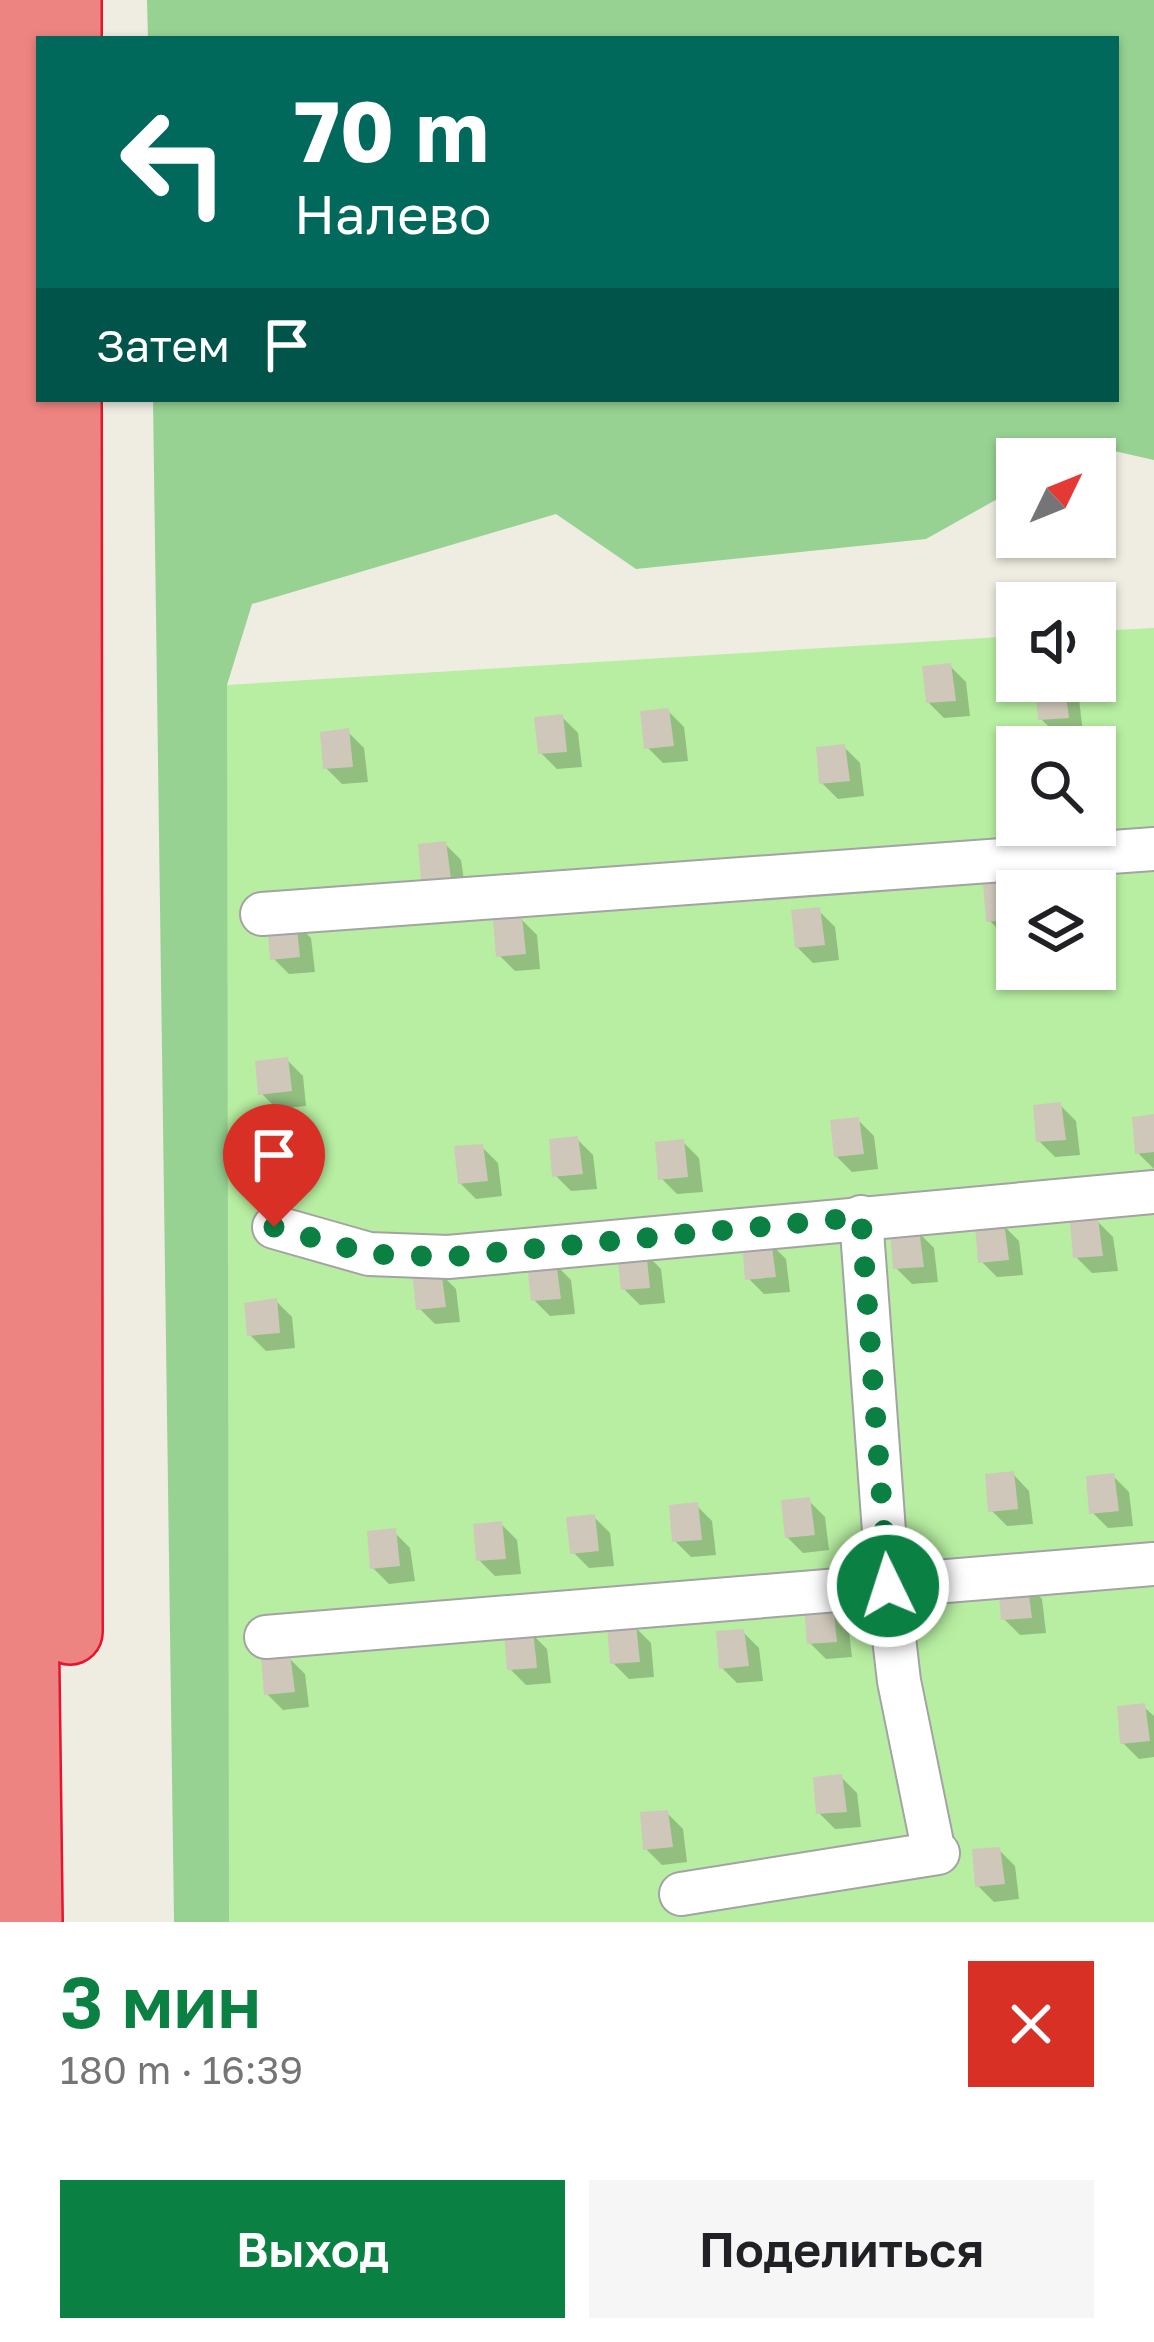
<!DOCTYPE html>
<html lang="ru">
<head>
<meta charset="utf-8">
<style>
  :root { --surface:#fff; --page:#f6f6f6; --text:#202124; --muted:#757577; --accent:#0b8043 }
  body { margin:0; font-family:"Golos Text",sans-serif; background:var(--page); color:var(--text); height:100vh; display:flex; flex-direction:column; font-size:45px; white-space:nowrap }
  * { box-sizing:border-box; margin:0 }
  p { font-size:39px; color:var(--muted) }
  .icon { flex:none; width:66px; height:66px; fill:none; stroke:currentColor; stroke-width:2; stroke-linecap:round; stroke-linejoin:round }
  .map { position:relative; height:1922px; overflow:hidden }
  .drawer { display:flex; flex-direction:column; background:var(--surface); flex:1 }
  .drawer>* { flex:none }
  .top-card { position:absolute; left:36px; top:36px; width:1083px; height:366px; border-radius:0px; box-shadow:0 3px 9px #0004; background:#00695c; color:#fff; overflow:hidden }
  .needle { width:78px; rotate:47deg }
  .tools { position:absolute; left:996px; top:438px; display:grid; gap:24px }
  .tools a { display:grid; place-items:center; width:120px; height:120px; border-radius:0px; background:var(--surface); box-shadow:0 3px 9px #0004; font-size:60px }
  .pin { position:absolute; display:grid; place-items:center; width:102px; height:102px; color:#fff; margin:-123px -51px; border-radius:50% 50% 50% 0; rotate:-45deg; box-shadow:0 0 12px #0007 }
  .pin .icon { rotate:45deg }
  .me { position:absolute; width:132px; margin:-66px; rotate:356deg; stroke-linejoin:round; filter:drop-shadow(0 0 9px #0008) }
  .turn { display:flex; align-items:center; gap:42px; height:252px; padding:0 60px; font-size:54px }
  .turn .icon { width:156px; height:156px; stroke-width:2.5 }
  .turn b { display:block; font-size:84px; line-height:102px }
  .then { display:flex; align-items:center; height:114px; padding:0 60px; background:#0003; gap:24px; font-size:45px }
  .round { display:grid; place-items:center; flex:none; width:126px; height:126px; border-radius:0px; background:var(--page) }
  .head { display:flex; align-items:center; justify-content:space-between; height:204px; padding:0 60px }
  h1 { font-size:72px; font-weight:600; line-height:90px; color:var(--accent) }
  .action { display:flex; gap:24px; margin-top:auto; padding:24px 60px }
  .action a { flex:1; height:138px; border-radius:0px; background:var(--accent); color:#fff; font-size:48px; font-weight:600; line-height:138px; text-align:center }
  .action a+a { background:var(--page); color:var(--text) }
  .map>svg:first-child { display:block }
  .grass { fill:#b7eea1; fill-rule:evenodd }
  .forest { fill:#97d292 }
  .shadow { fill:#0003 }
  .building { fill:#cfc8ba }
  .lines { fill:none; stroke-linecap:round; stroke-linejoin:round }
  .minor-casing { stroke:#a3a3a3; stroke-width:46 }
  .highway-casing { stroke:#e7142f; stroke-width:68 }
  .minor { stroke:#fff; stroke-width:42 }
  .highway { stroke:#ee8481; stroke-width:63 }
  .route { stroke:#0b8043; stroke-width:21; stroke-dasharray:0 37.8 }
</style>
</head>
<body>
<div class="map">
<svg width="1154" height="1922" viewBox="0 0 1154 1922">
  <rect width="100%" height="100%" fill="#efede1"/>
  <!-- grass -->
  <path class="grass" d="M1154 628V1922H225L227 685 1017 636V681H1095V631ZM1017 747H1095V825H1017ZM1017 891H1095V969H1017Z"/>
  <!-- forest -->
  <path class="forest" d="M147 0H1154V460L1092 446 1068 459H1017V488L926 539 636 569 556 514 252 604 227 685 229 1922H174L153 399H1116V39H148Z"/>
  <!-- shadow -->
  <g class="shadow">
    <path d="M950 666 966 682 970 716 944 718 928 702Z"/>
    <path d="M1063 683 1079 699 1083 733 1057 735 1041 719Z"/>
    <path d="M668 711 684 727 688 761 663 763 647 747Z"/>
    <path d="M562 717 578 733 582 767 557 769 541 753Z"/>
    <path d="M348 732 364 748 368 782 342 784 326 768Z"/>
    <path d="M844 747 860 763 864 796 838 799 822 783Z"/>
    <path d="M445 844 461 860 466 894 440 896 424 880Z"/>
    <path d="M1011 884 1017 891V935L1005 936 989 920Z"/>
    <path d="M819 911 835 927 839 960 813 963 797 947Z"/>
    <path d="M521 919 537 935 540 969 515 971 499 955Z"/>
    <path d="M295 922 311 938 315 972 289 974 273 958Z"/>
    <path d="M287 1060 303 1076 306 1106 277 1109 261 1093Z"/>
    <path d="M1060 1105 1076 1121 1080 1155 1055 1157 1039 1141Z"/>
    <path d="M1154 1117V1169L1138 1153Z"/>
    <path d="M858 1120 874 1136 878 1169 852 1172 836 1156Z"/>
    <path d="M577 1139 593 1155 597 1189 571 1191 555 1175Z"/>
    <path d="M683 1142 699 1158 703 1192 677 1194 661 1178Z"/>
    <path d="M482 1147 498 1163 502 1196 476 1199 460 1183Z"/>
    <path d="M1097 1221 1113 1237 1118 1271 1092 1273 1076 1257Z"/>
    <path d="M1003 1225 1019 1241 1023 1275 997 1277 981 1261Z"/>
    <path d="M918 1232 934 1248 938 1282 912 1284 896 1268Z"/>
    <path d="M770 1243 786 1259 790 1292 764 1294 748 1278Z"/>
    <path d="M645 1253 661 1269 665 1303 640 1305 624 1289Z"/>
    <path d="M555 1264 571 1280 575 1314 550 1316 534 1300Z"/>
    <path d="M440 1273 456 1289 460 1322 435 1324 419 1308Z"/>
    <path d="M276 1301 292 1317 295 1348 266 1351 250 1335Z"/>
    <path d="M1013 1474 1029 1491 1033 1524 1007 1526 991 1510Z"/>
    <path d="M1113 1476 1129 1492 1133 1526 1108 1528 1092 1512Z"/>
    <path d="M809 1501 825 1517 829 1550 803 1553 787 1537Z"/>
    <path d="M696 1505 712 1521 716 1555 691 1557 675 1541Z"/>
    <path d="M594 1517 610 1533 614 1566 589 1568 573 1552Z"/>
    <path d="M501 1524 517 1540 521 1574 495 1576 479 1560Z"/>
    <path d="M394 1532 410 1548 415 1581 389 1584 373 1568Z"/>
    <path d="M1026 1583 1042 1599 1046 1633 1020 1635 1004 1619Z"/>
    <path d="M832 1607 848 1623 852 1657 826 1659 810 1643Z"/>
    <path d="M635 1627 651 1643 654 1677 629 1679 613 1663Z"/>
    <path d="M743 1632 759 1648 763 1681 737 1683 721 1667Z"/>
    <path d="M531 1633 547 1649 551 1683 526 1685 510 1669Z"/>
    <path d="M289 1658 305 1674 309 1707 283 1710 267 1694Z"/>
    <path d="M1144 1707 1154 1716V1757L1139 1759 1123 1743Z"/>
    <path d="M841 1777 857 1793 861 1827 835 1829 819 1813Z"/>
    <path d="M667 1813 683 1829 687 1862 662 1865 646 1849Z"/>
    <path d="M999 1850 1015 1866 1019 1899 994 1902 978 1886Z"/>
  </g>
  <!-- building -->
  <g class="building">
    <path d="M951 663 956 701 926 703 922 666Z"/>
    <path d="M1064 681 1069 718 1038 720 1035 683Z"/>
    <path d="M669 708 674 746 644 749 640 711Z"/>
    <path d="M563 714 567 752 538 754 534 717Z"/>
    <path d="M349 728 353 767 323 769 320 732Z"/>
    <path d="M845 744 850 781 819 784 816 747Z"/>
    <path d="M446 841 451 879 421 881 418 844Z"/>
    <path d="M1012 881 1016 919 986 922 983 884Z"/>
    <path d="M820 907 825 945 795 948 791 910Z"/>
    <path d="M522 916 526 954 496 957 493 919Z"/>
    <path d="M296 919 300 957 270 960 267 922Z"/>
    <path d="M288 1057 292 1091 258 1095 255 1061Z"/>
    <path d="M1061 1102 1066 1140 1036 1142 1033 1105Z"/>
    <path d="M1154 1114V1152L1135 1154 1132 1117Z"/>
    <path d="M859 1117 864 1154 834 1157 830 1120Z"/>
    <path d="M578 1136 583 1174 552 1177 549 1139Z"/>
    <path d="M684 1139 688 1177 658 1180 655 1142Z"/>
    <path d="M483 1144 488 1181 458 1184 454 1146Z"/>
    <path d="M1098 1218 1103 1256 1073 1258 1070 1221Z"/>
    <path d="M1004 1222 1009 1260 978 1263 975 1225Z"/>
    <path d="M919 1229 924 1267 893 1269 890 1232Z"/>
    <path d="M771 1239 776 1277 745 1280 742 1242Z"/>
    <path d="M646 1250 650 1288 621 1290 617 1253Z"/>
    <path d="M556 1261 561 1299 531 1301 527 1264Z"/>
    <path d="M441 1270 446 1307 416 1310 412 1273Z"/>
    <path d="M277 1298 280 1333 247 1336 244 1303Z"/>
    <path d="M1014 1471 1018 1509 988 1512 985 1474Z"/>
    <path d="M1114 1473 1119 1511 1089 1514 1086 1476Z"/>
    <path d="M810 1497 815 1535 785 1538 781 1500Z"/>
    <path d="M698 1502 702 1540 672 1542 669 1505Z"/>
    <path d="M595 1514 599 1551 570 1554 566 1517Z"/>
    <path d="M502 1521 506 1559 476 1561 473 1524Z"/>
    <path d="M396 1528 400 1566 370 1569 367 1531Z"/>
    <path d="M1027 1580 1032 1618 1001 1620 998 1583Z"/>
    <path d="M833 1604 837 1642 807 1644 804 1607Z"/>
    <path d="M636 1624 640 1662 610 1664 607 1627Z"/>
    <path d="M744 1629 749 1666 719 1669 716 1631Z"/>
    <path d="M533 1630 537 1668 507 1670 504 1633Z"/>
    <path d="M290 1654 295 1692 264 1695 261 1657Z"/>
    <path d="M1145 1703 1150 1741 1120 1744 1117 1706Z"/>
    <path d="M842 1774 847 1812 816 1814 813 1777Z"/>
    <path d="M668 1810 673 1847 643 1850 640 1812Z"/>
    <path d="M1000 1847 1005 1884 975 1887 972 1849Z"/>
  </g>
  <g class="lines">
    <!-- minor casing -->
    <g class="minor-casing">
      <g id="minor">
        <path d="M262 914 1154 849"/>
        <path d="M861 1217 888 1586 899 1681 934 1853"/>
        <path d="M274 1227 369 1254 448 1257 1154 1192"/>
        <path d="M266 1637 1154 1564"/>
        <path d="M681 1894 938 1853"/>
      </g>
    </g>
    <!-- highway casing -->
    <g class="highway-casing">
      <g id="highway">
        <path d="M23 0 21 1219 30 1922"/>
        <path d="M69 0V39"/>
        <path d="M69 399 70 1632"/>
      </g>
    </g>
    <!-- minor -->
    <use href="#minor" class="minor"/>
    <!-- highway -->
    <use href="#highway" class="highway"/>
  </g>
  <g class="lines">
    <!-- route -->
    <path class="route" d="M274 1227 369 1254 448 1257 861 1217 888 1586"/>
  </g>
</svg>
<div class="tools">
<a><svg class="needle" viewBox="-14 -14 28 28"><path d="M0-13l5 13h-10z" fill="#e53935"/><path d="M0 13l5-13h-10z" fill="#757577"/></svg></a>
<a><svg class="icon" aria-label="sound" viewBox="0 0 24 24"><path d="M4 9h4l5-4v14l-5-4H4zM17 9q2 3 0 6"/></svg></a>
<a><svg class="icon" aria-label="search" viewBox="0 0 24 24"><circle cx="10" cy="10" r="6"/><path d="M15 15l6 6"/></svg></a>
<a><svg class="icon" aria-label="layers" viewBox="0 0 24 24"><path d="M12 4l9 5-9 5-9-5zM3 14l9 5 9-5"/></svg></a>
</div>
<div class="pin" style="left:274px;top:1227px;background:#d93025"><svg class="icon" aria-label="arrive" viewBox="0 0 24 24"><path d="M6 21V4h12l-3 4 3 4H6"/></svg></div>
<svg class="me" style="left:888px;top:1586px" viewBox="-20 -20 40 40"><circle r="17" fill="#0b8043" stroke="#fff" stroke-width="3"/><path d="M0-11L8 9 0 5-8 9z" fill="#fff"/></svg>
<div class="top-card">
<div class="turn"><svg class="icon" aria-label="left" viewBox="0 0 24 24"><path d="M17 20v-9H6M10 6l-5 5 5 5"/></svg><div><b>70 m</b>Налево</div></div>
<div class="then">Затем<svg class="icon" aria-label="arrive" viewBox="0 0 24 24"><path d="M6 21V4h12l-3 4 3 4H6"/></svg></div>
</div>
</div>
<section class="drawer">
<div class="head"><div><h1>3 мин</h1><p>180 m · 16:39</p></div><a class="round" style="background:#d93025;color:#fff"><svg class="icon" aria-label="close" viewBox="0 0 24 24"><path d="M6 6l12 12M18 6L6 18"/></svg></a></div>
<div class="action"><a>Выход</a><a>Поделиться</a></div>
</section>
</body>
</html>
